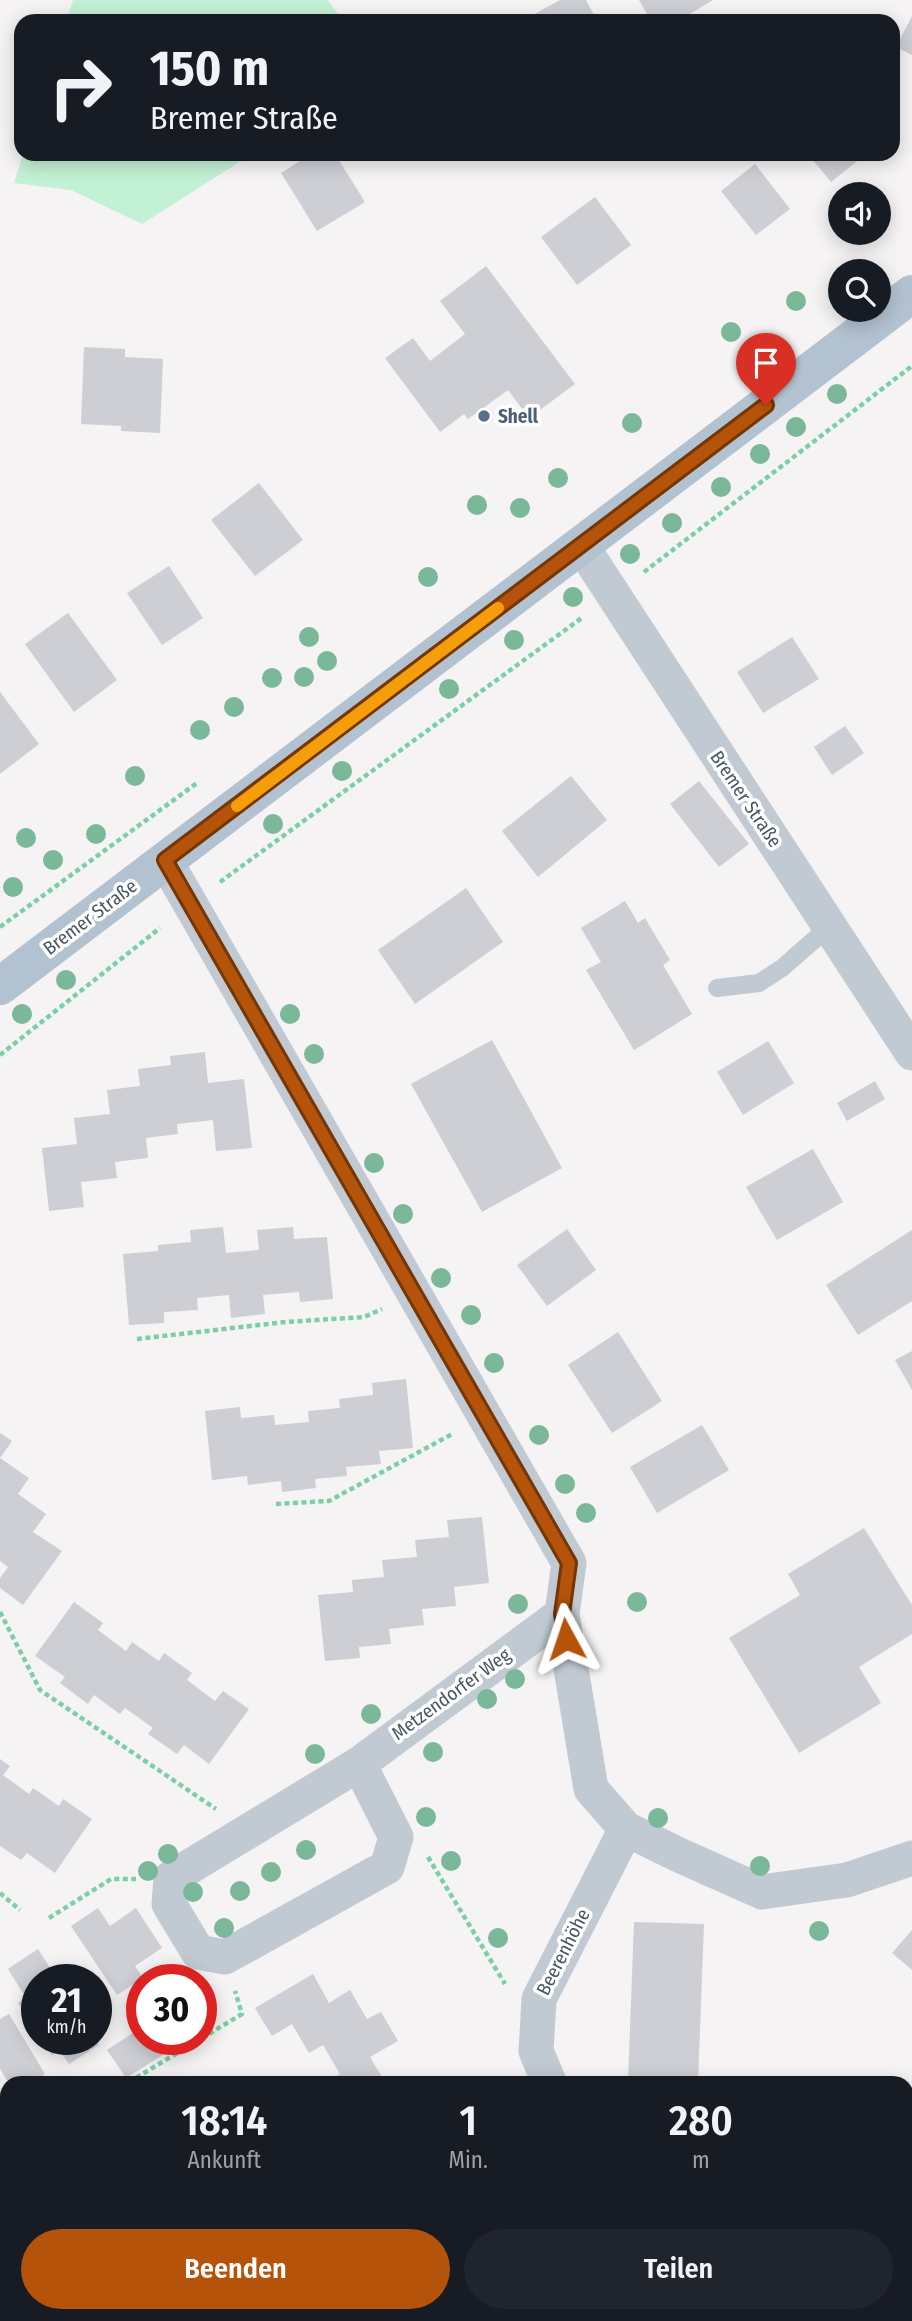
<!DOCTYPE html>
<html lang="de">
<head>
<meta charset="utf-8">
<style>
  :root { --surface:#171b24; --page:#20242c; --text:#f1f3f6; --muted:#9ea1a6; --accent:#b45309 }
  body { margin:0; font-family:"Fira Sans Condensed",sans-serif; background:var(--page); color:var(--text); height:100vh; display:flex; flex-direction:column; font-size:26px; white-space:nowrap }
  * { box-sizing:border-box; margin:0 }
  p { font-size:23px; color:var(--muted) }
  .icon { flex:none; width:38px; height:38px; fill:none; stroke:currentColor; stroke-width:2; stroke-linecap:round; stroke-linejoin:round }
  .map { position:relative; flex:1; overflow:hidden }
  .details { position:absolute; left:0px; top:2076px; width:914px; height:247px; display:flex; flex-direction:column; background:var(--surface); border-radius:21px 21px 0 0; box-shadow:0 4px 18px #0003 }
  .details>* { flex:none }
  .top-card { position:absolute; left:14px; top:14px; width:886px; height:147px; border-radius:21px; box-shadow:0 4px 18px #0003; background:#171b24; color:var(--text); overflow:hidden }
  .fabs { position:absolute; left:828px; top:182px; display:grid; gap:14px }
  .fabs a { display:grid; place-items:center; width:63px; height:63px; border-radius:50%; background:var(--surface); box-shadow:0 4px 18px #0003; font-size:35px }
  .speed { position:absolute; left:21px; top:1964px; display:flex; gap:14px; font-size:35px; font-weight:700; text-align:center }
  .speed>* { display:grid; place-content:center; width:91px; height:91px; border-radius:50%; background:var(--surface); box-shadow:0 4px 18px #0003; line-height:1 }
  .speed small { font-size:18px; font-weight:400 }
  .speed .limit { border:10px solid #d22; background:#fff; color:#111 }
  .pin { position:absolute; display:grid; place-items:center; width:60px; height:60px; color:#fff; margin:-72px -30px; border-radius:50% 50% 50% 0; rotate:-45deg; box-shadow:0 0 7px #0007 }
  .pin .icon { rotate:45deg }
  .me { position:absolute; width:77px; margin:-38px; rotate:355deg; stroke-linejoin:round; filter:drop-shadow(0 0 5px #0008) }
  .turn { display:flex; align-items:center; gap:24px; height:147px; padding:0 21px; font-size:32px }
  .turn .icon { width:91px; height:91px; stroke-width:2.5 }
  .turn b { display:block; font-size:49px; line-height:60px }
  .eta { display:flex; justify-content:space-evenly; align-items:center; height:119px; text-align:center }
  .eta b { font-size:42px; font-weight:600; line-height:49px }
  .primary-button { display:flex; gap:14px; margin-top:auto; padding:14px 21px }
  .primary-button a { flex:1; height:80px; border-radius:42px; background:var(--accent); color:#fff; font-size:28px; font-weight:600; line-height:80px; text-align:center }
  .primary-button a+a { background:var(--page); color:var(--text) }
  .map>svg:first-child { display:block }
  .green { fill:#c3f1d5 }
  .building { fill:#cdcfd5 }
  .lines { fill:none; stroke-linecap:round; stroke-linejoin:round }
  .path { stroke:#7ad0a6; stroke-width:4.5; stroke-dasharray:5 3.5; stroke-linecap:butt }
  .lane { stroke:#c1cad2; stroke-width:18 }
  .street { stroke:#c1cad2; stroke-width:35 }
  .primary { stroke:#b3c2d1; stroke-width:38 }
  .tree { fill:#7bb799 }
  .route-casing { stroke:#753606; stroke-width:18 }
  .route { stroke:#b45309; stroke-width:12 }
  .slow { stroke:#f59e0b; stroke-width:12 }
  .service-dot { fill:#5c6f8a; stroke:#fff; stroke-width:2.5 }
  .labels { text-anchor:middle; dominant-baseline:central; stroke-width:7; stroke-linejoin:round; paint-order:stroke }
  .service-label { font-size:19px; font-weight:bold; fill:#4e5e75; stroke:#fff; text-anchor:start }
  .street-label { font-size:19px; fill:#4a5661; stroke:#fff }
</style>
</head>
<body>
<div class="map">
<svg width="912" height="2321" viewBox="0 0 912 2321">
  <rect width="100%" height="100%" fill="#f5f3f3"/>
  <!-- green -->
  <g class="green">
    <path d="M73 0H328L343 21H66Z"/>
    <path d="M23 154H252L142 224 71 190 14 183Z"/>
  </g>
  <!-- building -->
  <g class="building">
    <path d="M560 0H586L597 21H522Z"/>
    <path d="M639 0H713L678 21H651Z"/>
    <path d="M912 16V55L896 47Z"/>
    <path d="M311 154H335L365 202 317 231 281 173Z"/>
    <path d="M808 154H866L831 182Z"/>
    <path d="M755 164 790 209 756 235 721 191Z"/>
    <path d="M595 197 631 245 577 285 541 237Z"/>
    <path d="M486 266 575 384 529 418 508 390 468 419 464 414 440 432 385 358 413 338 430 361 465 334 440 301Z"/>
    <path d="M84 347 125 349V357L163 359 160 433 121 431V426L81 424Z"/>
    <path d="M259 483 303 540 255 576 211 520Z"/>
    <path d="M169 566 203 618 162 645 127 593Z"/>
    <path d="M68 613 117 680 74 712 25 644Z"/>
    <path d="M792 637 819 679 763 713 737 672Z"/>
    <path d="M0 692 39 744 0 774Z"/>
    <path d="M845 726 864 753 832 775 814 747Z"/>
    <path d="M571 776 607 820 538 877 502 831Z"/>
    <path d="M699 781 749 844 719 867 670 804Z"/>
    <path d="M466 888 503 942 415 1004 378 950Z"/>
    <path d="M625 901 638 923 645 918 670 960 663 965 692 1014 634 1050 586 970 601 962 581 928Z"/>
    <path d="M492 1040 562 1168 482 1212 411 1084Z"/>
    <path d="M768 1041 794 1083 743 1115 717 1072Z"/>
    <path d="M205 1052 208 1083 244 1079 252 1148 216 1151 213 1120 177 1124 178 1134 146 1138 148 1158 115 1162 117 1178 81 1182 84 1207 49 1211 42 1148 77 1144 74 1118 110 1114 107 1090 140 1086 138 1069 171 1065 170 1056Z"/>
    <path d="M875 1081 885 1099 847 1121 837 1103Z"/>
    <path d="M813 1149 843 1202 777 1240 746 1187Z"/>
    <path d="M223 1227 226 1253 259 1250 257 1230 293 1227 294 1239 327 1237 333 1299 300 1302 299 1292 263 1295 265 1314 231 1318 229 1295 197 1298 198 1310 164 1312V1323L129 1325 123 1254 158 1251V1245L191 1242 190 1230Z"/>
    <path d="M567 1229 596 1270 547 1306 517 1265Z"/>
    <path d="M912 1230V1301L858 1335 826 1285Z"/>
    <path d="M618 1332 662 1401 612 1433 568 1365Z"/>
    <path d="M912 1351V1390L895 1360Z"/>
    <path d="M406 1379 413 1448 379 1451 381 1464 346 1467 347 1476 315 1479 316 1488 282 1492 281 1481 248 1485 247 1476 212 1480 205 1411 240 1407 241 1418 274 1415 275 1425 309 1422 308 1411 340 1408 339 1399 373 1395 372 1383Z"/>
    <path d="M702 1425 729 1470 657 1513 630 1467Z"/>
    <path d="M0 1433 12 1441 0 1458 29 1478 18 1494 46 1514 33 1532 62 1551 23 1605 0 1588V1578L8 1567 0 1561Z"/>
    <path d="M482 1517 489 1583 454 1587 456 1606 422 1609 424 1625 389 1629 391 1644 359 1647 360 1658 325 1661 318 1595 353 1592 352 1580 384 1577 382 1560 417 1557 415 1540 449 1537 447 1520Z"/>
    <path d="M864 1528 912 1605V1634L859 1667 881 1703 799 1753 729 1638 800 1595 788 1574Z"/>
    <path d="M74 1602 103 1623 98 1630 126 1651 132 1642 159 1661 164 1653 192 1673 187 1680 215 1701 223 1691 249 1709 209 1764 184 1745 177 1754 148 1734 153 1728 125 1708 120 1714 94 1695 88 1704 60 1683 65 1677 35 1656Z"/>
    <path d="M0 1759 10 1766 3 1775 29 1794 33 1788 59 1806 63 1799 92 1819 55 1873 27 1853 21 1860 0 1846Z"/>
    <path d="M98 1908 110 1926 136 1908 162 1948 135 1966 143 1978 117 1995 71 1926Z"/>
    <path d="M634 1922 704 1924 698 2082H628Z"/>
    <path d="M912 1930V1970L892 1953Z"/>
    <path d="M38 1949 57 1979H37V2032L18 2003 26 1998 8 1969Z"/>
    <path d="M313 1974 329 2003 350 1990 367 2019 381 2012 398 2041 370 2057 385 2082H325L340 2074 323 2045 309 2053 292 2024 272 2036 255 2008Z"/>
    <path d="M9 2014 45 2074 32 2082H8L0 2069V2019Z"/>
    <path d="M142 2027V2039H185L179 2045 126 2078 107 2050Z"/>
    <path d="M41 2039H95L99 2045 69 2064 60 2051 52 2055Z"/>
    <path d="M257 2315H495L496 2321H257Z"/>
  </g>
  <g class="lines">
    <!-- path -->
    <g class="path">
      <path d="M644 572 912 366"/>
      <path d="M220 882 583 617"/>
      <path d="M0 927 197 783"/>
      <path d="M0 1055 160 928"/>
      <path d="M137 1339 285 1322 364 1317 382 1309"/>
      <path d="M276 1504 329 1501 454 1433"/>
      <path d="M0 1612 40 1690 216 1809"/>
      <path d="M428 1857 505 1984"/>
      <path d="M0 1893 20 1910"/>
      <path d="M49 1918 111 1879H136"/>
      <path d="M129 2082 242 2014 235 1991"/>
      <path d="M0 2092 7 2107"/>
      <path d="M51 2315 53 2321"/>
      <path d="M207 2315 211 2321"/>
    </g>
    <!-- lane -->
    <path class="lane" d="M717 988 759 983 782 968 830 926"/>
    <!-- street -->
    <g class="street">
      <path d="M581 545 912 1053"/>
      <path d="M165 860 569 1563 562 1614 591 1789 626 1829 679 1855 762 1892 847 1880 912 1858"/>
      <path d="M359 1764 171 1878 169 1904 198 1952 225 1957 387 1867 396 1837 359 1764 562 1614"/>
      <path d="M549 2082 536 2051 539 1999 626 1829"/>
      <path d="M590 2315V2316"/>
    </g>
    <!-- primary -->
    <path class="primary" d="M0 986 912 294"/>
  </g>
  <!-- trees -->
  <g class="tree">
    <circle cx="796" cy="301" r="10"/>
    <circle cx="731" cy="332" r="10"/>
    <circle cx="837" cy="394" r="10"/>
    <circle cx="632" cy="423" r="10"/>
    <circle cx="796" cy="427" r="10"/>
    <circle cx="760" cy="454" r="10"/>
    <circle cx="558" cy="478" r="10"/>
    <circle cx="721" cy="487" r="10"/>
    <circle cx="477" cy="505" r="10"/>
    <circle cx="520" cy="508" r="10"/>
    <circle cx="672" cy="523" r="10"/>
    <circle cx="630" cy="554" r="10"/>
    <circle cx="428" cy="577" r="10"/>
    <circle cx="573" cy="597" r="10"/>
    <circle cx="309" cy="637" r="10"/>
    <circle cx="514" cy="640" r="10"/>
    <circle cx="327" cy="661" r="10"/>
    <circle cx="304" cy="677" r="10"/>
    <circle cx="272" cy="678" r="10"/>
    <circle cx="449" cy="689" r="10"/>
    <circle cx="234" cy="707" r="10"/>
    <circle cx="200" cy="730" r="10"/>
    <circle cx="342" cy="771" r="10"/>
    <circle cx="135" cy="776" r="10"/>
    <circle cx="273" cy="824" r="10"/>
    <circle cx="96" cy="834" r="10"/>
    <circle cx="26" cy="838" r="10"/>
    <circle cx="53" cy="860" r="10"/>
    <circle cx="13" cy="887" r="10"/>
    <circle cx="66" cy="980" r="10"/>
    <circle cx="22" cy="1014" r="10"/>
    <circle cx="290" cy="1014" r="10"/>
    <circle cx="314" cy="1054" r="10"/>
    <circle cx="374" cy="1163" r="10"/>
    <circle cx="403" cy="1214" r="10"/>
    <circle cx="441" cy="1278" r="10"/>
    <circle cx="471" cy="1315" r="10"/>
    <circle cx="494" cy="1363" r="10"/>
    <circle cx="539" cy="1435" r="10"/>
    <circle cx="565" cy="1484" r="10"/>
    <circle cx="586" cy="1513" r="10"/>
    <circle cx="637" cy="1602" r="10"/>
    <circle cx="518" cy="1604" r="10"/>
    <circle cx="515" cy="1679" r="10"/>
    <circle cx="487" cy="1699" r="10"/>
    <circle cx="371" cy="1714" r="10"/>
    <circle cx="433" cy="1752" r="10"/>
    <circle cx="315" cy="1754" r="10"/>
    <circle cx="426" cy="1817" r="10"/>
    <circle cx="658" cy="1818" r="10"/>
    <circle cx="306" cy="1850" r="10"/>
    <circle cx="168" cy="1854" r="10"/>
    <circle cx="451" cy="1861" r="10"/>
    <circle cx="760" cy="1866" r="10"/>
    <circle cx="148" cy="1871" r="10"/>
    <circle cx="271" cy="1872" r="10"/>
    <circle cx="240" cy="1891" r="10"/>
    <circle cx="193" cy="1892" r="10"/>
    <circle cx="224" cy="1928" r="10"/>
    <circle cx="819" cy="1931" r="10"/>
    <circle cx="498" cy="1938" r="10"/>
  </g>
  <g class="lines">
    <!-- route casing -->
    <g class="route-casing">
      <path id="route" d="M566 1639 562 1614 569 1563 165 860 766 405"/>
    </g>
    <!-- route -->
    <use href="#route" class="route"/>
    <!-- slow -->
    <path class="slow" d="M237 806 498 608"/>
  </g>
  <!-- markers -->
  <circle class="service-dot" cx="484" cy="416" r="7"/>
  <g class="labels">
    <!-- service labels -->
    <g class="service-label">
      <text x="498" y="416">Shell</text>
    </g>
    <!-- street labels -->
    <g class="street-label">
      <text transform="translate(746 799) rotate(56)">Bremer Straße</text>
      <text transform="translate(90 917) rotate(-37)">Bremer Straße</text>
      <text transform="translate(451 1694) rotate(-36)">Metzendorfer Weg</text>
      <text transform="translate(563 1952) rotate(-63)">Beerenhöhe</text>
    </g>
  </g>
</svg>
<div class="fabs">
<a><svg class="icon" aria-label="sound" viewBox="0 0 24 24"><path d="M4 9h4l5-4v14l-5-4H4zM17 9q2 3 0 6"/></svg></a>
<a><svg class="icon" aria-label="search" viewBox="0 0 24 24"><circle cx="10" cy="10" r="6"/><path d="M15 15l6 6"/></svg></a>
</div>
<div class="speed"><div>21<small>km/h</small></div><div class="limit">30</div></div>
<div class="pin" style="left:766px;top:405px;background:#d93025"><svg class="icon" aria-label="arrive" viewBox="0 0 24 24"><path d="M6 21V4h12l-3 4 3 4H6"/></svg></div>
<svg class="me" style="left:566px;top:1639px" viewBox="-20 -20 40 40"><path d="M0-17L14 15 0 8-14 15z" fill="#b45309" stroke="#fff" stroke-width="4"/></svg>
<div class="top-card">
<div class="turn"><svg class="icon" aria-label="right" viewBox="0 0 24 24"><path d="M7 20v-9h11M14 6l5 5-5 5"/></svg><div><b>150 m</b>Bremer Straße</div></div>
</div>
<section class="details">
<div class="eta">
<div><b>18:14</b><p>Ankunft</p></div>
<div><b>1</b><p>Min.</p></div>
<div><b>280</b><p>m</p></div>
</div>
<div class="primary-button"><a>Beenden</a><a>Teilen</a></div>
</section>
</div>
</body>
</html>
